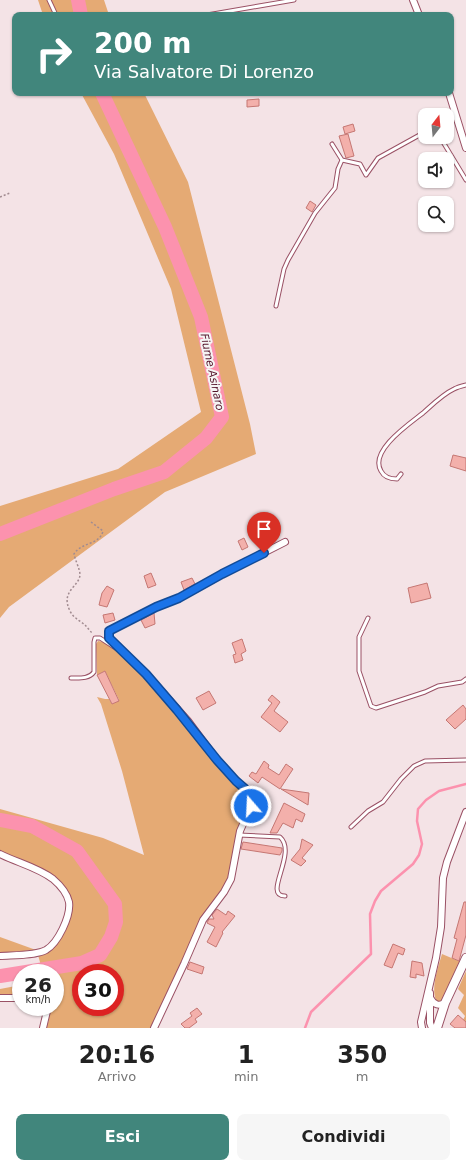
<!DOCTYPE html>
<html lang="it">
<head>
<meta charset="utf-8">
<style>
  :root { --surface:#fff; --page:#f6f6f6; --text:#222; --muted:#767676; --accent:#41867c }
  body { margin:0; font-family:"DejaVu Sans",sans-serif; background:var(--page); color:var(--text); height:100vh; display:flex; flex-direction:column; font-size:15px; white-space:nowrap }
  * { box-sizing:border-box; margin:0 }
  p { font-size:13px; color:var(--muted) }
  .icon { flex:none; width:22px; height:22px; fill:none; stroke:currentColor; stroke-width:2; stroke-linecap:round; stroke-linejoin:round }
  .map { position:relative; height:1028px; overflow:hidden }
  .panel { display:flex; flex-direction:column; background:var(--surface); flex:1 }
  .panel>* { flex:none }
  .hud { position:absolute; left:12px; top:12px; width:442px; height:84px; border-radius:8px; box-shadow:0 1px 3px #0004; background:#41867c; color:#fff; overflow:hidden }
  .needle { width:26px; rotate:16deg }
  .fabs { position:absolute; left:418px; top:108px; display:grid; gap:8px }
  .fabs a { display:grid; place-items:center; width:36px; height:36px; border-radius:8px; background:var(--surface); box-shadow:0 1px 3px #0004; font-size:20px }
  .speed { position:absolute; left:12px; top:964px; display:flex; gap:8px; font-size:20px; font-weight:700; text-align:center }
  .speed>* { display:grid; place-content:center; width:52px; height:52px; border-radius:50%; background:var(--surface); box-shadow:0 1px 3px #0004; line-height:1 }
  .speed small { font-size:10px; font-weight:400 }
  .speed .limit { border:6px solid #d22; background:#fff; color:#111 }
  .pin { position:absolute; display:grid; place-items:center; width:34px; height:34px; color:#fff; margin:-41px -17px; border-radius:50% 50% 50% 0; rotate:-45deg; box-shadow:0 0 4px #0007 }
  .pin .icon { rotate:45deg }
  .me { position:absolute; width:44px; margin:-22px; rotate:341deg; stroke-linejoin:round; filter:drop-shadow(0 0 3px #0008) }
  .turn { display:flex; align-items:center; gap:14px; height:84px; padding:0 16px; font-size:18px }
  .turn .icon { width:52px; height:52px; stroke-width:2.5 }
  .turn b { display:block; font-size:28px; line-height:34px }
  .eta { display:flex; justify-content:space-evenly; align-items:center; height:68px; text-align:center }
  .eta b { font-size:24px; font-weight:800; line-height:28px }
  .cta { display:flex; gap:8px; margin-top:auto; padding:8px 16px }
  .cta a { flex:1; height:46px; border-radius:8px; background:var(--accent); color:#fff; font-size:16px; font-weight:800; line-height:46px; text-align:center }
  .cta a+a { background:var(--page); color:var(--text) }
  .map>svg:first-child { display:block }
  .green { fill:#e5aa74; fill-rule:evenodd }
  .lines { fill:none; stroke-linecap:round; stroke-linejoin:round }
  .stream { stroke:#fc92ae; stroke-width:2.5 }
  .river { stroke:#fc92ae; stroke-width:14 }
  .building { fill:#f3b0ab; stroke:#c57773 }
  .service-casing { stroke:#9a5165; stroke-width:5 }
  .minor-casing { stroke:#9a5165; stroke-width:8 }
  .tertiary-casing { stroke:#9a5165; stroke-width:10 }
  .path { stroke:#a18b90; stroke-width:1.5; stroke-dasharray:2 2; stroke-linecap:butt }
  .service { stroke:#fff; stroke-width:3 }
  .minor { stroke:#fff; stroke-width:6 }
  .tertiary { stroke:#fff; stroke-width:8 }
  .route-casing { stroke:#114b97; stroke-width:10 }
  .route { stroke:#1a73e8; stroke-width:7 }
  .labels { text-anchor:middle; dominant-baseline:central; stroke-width:4; stroke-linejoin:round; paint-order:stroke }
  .water-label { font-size:11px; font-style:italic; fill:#54132a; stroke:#f5f5f5 }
</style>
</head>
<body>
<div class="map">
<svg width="466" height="1028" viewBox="0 0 466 1028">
  <rect width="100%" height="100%" fill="#f4e3e6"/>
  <!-- green -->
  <g class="green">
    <path d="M38 0H104L109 15H43Z"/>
    <path d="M81 93H144L188 182 250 424 256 454 165 492 9 607 0 618V506L118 469 201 412 171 289 114 154Z"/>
    <path d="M98 641C106 642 113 648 119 653 143 672 164 695 183 719 195 734 205 750 218 765 228 776 241 785 250 797L249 805 229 879 216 899 151 1028H46L49 1020 48 1007H55V973H43L38 955 47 953 52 948 71 907 59 883 0 852V809L103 838 144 855 122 771 101 704 97 697 105 699H109L112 704 119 700 105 671 97 675 96 644ZM81 973H115V1007H81Z"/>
    <path d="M0 937 36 950 0 953Z"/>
    <path d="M442 954 461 962 442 1000 439 1002 436 1000C431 987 438 968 442 954Z"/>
    <path d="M466 971V1022L463 1020 465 1016 458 1008 464 995 458 989Z"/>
    <path d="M21 985V996H0V989Z"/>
  </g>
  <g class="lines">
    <!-- stream -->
    <path class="stream" d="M305 1028 311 1012 371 954 370 914 375 901 381 891 413 864 419 855 422 844 417 821 418 809 426 800 439 791 466 784"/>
    <!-- river -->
    <g class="river">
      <path d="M78 0 81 15"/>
      <path d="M0 534 114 489 164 472 206 438 222 417 201 317 165 227 102 93"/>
      <path d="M0 820 32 826 77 851 115 904 116 922 111 937 100 955 82 963 0 976"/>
    </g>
  </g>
  <!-- building -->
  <g class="building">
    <path d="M259 99V106L247 107V100Z"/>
    <path d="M353 124 355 131 345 134 343 127Z"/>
    <path d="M348 134 354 156 346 158 339 136Z"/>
    <path d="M310 201 316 205 312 212 306 208Z"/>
    <path d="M453 455 466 458V471L450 466Z"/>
    <path d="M244 538 248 547 242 550 238 541Z"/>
    <path d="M151 573 156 585 148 588 144 576Z"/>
    <path d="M192 578 195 584 184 590 181 582Z"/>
    <path d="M427 583 431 598 411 603 408 588Z"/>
    <path d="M107 586 114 590 107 607 99 605 102 593Z"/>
    <path d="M113 613 115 620 105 623 103 615Z"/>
    <path d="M154 613 155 624 145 628 141 620Z"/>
    <path d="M242 639 246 651 241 654 243 660 235 663 233 655 236 654 232 643Z"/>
    <path d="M105 671 119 701 112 704 97 675Z"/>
    <path d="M209 691 216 703 203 710 196 698Z"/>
    <path d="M272 695 280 702 274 711 288 722 280 732 261 717 272 703 268 700Z"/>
    <path d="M463 705 466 709V719L455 729 446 720Z"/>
    <path d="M264 761 269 765 268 768 279 775 286 764 293 769 280 789 262 777 258 783 249 776 252 772 256 774Z"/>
    <path d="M281 789 309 793 308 805Z"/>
    <path d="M284 803 305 814 302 822 296 819 293 828 283 823 277 833H270Z"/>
    <path d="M302 839 313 845 302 858 306 861 301 866 291 860 300 849Z"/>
    <path d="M243 842 282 848V851L280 855 241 849Z"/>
    <path d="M464 902H466V935L459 961 452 958 457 939 454 938Z"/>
    <path d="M217 909 226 915 228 911 235 916 222 932 223 933 216 947 207 942 215 927 207 923 209 919H214L212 915Z"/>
    <path d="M393 944 405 949 403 955 398 953 392 968 384 965Z"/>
    <path d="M412 961 422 963 424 976 416 974V978L410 977Z"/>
    <path d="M190 962 204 967 202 974 187 969Z"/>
    <path d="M197 1008 202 1014 195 1019 197 1022 189 1028H185L181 1024 192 1016 190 1013Z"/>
    <path d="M458 1015 466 1022V1028H455L450 1024Z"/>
  </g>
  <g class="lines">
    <!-- service casing -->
    <g class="service-casing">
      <g id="service">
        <path d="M49 0 56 15"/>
        <path d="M207 15 294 0"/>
        <path d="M440 137 466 180"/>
        <path d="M332 144 342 160 360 164 366 175 378 158 425 132"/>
        <path d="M276 306 284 269 288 260 315 213 335 188 338 169 342 160"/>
        <path d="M401 474 397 479C391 479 384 477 381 471 369 451 409 424 423 413 432 405 443 394 454 389 458 387 462 386 466 385"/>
        <path d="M368 618 359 637V671L371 706 376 708 425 692 438 686 462 682 466 679"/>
        <path d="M71 678C80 678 89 679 94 672V642L95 638H100L117 649"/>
        <path d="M351 827 368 811 383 802 401 779 414 766 425 761 466 760"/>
        <path d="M239 835 280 837C298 853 262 896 285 896"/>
      </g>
    </g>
    <!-- minor casing -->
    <g class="minor-casing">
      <g id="minor">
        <path d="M413 0 419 15"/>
        <path d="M449 93 466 148"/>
        <path d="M0 854C18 863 37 867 53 879 60 885 67 893 69 902 71 916 58 943 46 950 35 956 12 955 0 956"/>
        <path d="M430 993V1023L432 1028"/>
        <path d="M0 998H21"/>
        <path d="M431 999C434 1005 439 1006 445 1003"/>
        <path d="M43 1028 47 1011 45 1007"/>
        <path d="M154 1028 184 964 203 920 224 892 231 879 240 831 251 806 252 797 251 794 236 781 217 760 188 721 146 674 109 638V631L156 607 179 598 222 574 285 542"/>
        <path d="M422 1028 421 1022 436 958 441 927 443 878 447 862 466 812"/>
      </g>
    </g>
    <!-- tertiary casing -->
    <g class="tertiary-casing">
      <path id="tertiary" d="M437 1028 445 1003 466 958"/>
    </g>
    <!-- path -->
    <g class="path">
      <path d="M0 197 10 193"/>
      <path d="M91 522 103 531C100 545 81 542 74 554 75 560 80 569 80 575 79 587 60 591 70 611 73 618 81 621 86 626 88 628 90 631 92 633"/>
    </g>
    <!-- service -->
    <use href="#service" class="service"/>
    <!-- minor -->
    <use href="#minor" class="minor"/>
    <!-- tertiary -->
    <use href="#tertiary" class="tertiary"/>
  </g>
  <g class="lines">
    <!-- route casing -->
    <g class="route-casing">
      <path id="route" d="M251 806 252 797 251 794 236 781 217 760 177 710 146 674 109 638V631L156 607 179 598 222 574 264 553"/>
    </g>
    <!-- route -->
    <use href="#route" class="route"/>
  </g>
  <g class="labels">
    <!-- water labels -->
    <g class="water-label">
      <text transform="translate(212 372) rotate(78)">Fiume Asinaro</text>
    </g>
  </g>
</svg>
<div class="fabs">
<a><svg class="needle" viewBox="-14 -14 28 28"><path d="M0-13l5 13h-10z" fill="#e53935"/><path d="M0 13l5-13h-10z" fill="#767676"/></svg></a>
<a><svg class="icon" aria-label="sound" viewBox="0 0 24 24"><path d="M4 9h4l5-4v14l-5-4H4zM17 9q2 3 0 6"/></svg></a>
<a><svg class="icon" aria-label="search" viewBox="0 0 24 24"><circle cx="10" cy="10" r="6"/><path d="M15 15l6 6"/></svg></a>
</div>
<div class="speed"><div>26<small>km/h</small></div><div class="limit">30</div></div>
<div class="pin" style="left:264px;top:553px;background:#d93025"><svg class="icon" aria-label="arrive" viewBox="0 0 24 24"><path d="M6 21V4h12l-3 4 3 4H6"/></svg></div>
<svg class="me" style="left:251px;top:806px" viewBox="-20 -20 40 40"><circle r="17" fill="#1a73e8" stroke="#fff" stroke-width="3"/><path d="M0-11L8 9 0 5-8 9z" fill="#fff"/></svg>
<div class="hud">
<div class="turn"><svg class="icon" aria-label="right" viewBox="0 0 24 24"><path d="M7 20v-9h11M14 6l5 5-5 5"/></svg><div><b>200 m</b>Via Salvatore Di Lorenzo</div></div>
</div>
</div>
<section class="panel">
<div class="eta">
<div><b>20:16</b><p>Arrivo</p></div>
<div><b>1</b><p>min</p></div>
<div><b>350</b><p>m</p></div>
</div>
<div class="cta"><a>Esci</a><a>Condividi</a></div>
</section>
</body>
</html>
